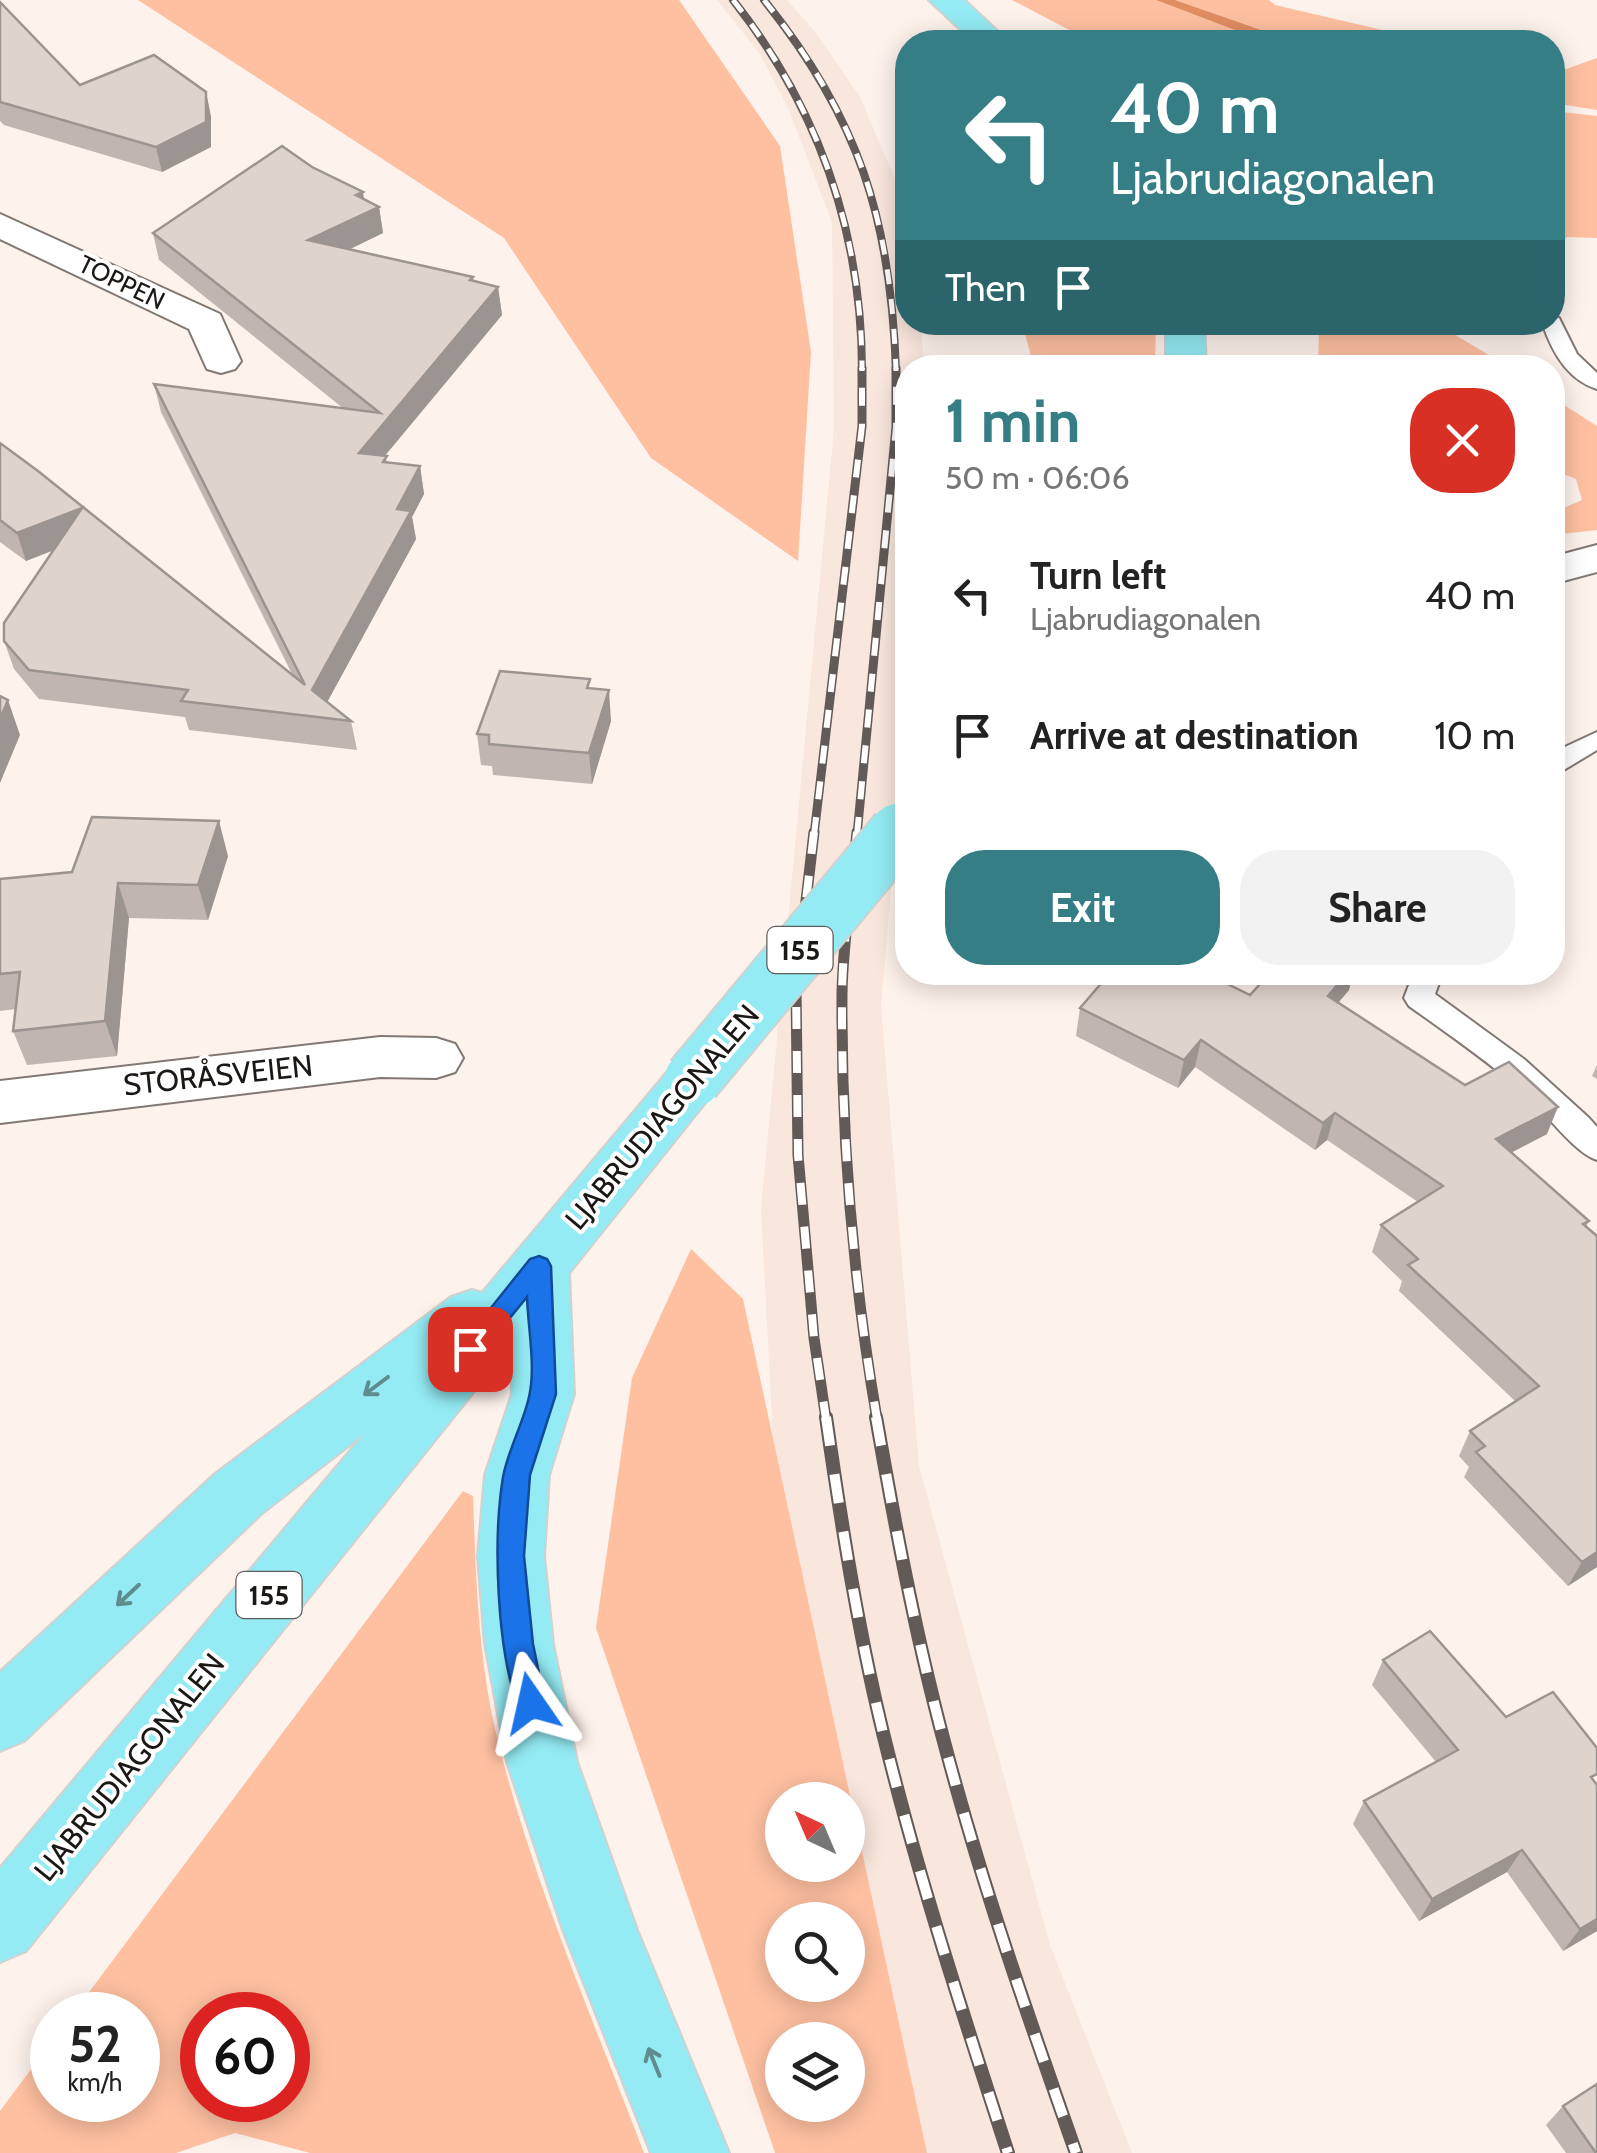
<!DOCTYPE html>
<html lang="en">
<head>
<meta charset="utf-8">
<style>
  :root { --surface:#fff; --page:#f2f2f2; --text:#222; --muted:#767676; --accent:#367e85 }
  body { margin:0; font-family:Cabin,sans-serif; background:var(--page); color:var(--text); height:100vh; display:flex; flex-direction:column; font-size:38px; white-space:nowrap }
  * { box-sizing:border-box; margin:0 }
  p { font-size:32px; color:var(--muted) }
  .icon { flex:none; width:55px; height:55px; fill:none; stroke:currentColor; stroke-width:2; stroke-linecap:round; stroke-linejoin:round }
  .map { position:relative; flex:1; overflow:hidden }
  .side { position:absolute; left:895px; top:355px; width:670px; height:630px; display:flex; flex-direction:column; background:var(--surface); border-radius:40px; box-shadow:0 5px 25px #0003 }
  .side>* { flex:none }
  .hud { position:absolute; left:895px; top:30px; width:670px; height:305px; border-radius:40px; box-shadow:0 5px 25px #0003; background:#367e85; color:#fff; overflow:hidden }
  .needle { width:65px; rotate:316deg }
  .fabs { position:absolute; left:765px; top:1782px; display:grid; gap:20px }
  .fabs a { display:grid; place-items:center; width:100px; height:100px; border-radius:50%; background:var(--surface); box-shadow:0 5px 25px #0003; font-size:50px }
  .speed { position:absolute; left:30px; top:1992px; display:flex; gap:20px; font-size:50px; font-weight:700; text-align:center }
  .speed>* { display:grid; place-content:center; width:130px; height:130px; border-radius:50%; background:var(--surface); box-shadow:0 5px 25px #0003; line-height:1 }
  .speed small { font-size:25px; font-weight:400 }
  .speed .limit { border:15px solid #d22; background:#fff; color:#111 }
  .pin { position:absolute; display:grid; place-items:center; width:85px; height:85px; color:#fff; margin:-42px; border-radius:20px; box-shadow:0 5px 15px #0006 }
  .me { position:absolute; width:110px; margin:-55px; rotate:349deg; stroke-linejoin:round; filter:drop-shadow(0 0 8px #0008) }
  .turn { display:flex; align-items:center; gap:35px; height:210px; padding:0 50px; font-size:45px }
  .turn .icon { width:130px; height:130px; stroke-width:2.5 }
  .turn b { display:block; font-size:70px; line-height:85px }
  .then { display:flex; align-items:center; height:95px; padding:0 50px; background:#0003; gap:20px; font-size:38px }
  .round { display:grid; place-items:center; flex:none; width:105px; height:105px; border-radius:40px; background:var(--page) }
  .summary { display:flex; align-items:center; justify-content:space-between; height:170px; padding:0 50px }
  h1 { font-size:60px; font-weight:700; line-height:75px; color:var(--accent) }
  .action { display:flex; gap:20px; margin-top:auto; padding:20px 50px }
  .action a { flex:1; height:115px; border-radius:40px; background:var(--accent); color:#fff; font-size:40px; font-weight:700; line-height:115px; text-align:center }
  .action a+a { background:var(--page); color:var(--text) }
  ul { padding:0; list-style:none }
  li { display:flex; align-items:center; gap:30px; height:140px; padding:0 50px }
  li div { flex:1 }
  li b { display:block; font-size:38px }
  li em { font-style:normal }
  .map>svg:first-child { display:block }
  .built { fill:#f9e6dc }
  .green { fill:#fec0a1; fill-rule:evenodd }
  .water { fill:#e08d60 }
  .lines { fill:none; stroke-linecap:round; stroke-linejoin:round }
  .lane-casing { stroke:#827873; stroke-width:4 }
  .street-casing { stroke:#827873; stroke-width:4 }
  .primary-casing { stroke:#d1d1d0; stroke-width:4 }
  .lane { fill:#fff; fill-rule:evenodd }
  .street { fill:#fff; fill-rule:evenodd }
  .primary { fill:#94ebf3; fill-rule:evenodd }
  .rail-far3-casing { stroke:#615a57; stroke-width:8 }
  .rail-far2-casing { stroke:#615a57; stroke-width:9 }
  .rail-far1-casing { stroke:#615a57; stroke-width:11 }
  .rail-casing { stroke:#615a57; stroke-width:14 }
  .rail-far3 { stroke:#fff; stroke-width:5; stroke-dasharray:15; stroke-linecap:butt }
  .rail-far2 { stroke:#fff; stroke-width:6; stroke-dasharray:18; stroke-linecap:butt }
  .rail-far1 { stroke:#fff; stroke-width:8; stroke-dasharray:22; stroke-linecap:butt }
  .rail { stroke:#fff; stroke-width:10; stroke-dasharray:29; stroke-linecap:butt }
  .primary-bridge-far1-casing { stroke:#d1d1d0; stroke-width:46; stroke-linecap:butt }
  .primary-bridge-casing { stroke:#d1d1d0; stroke-width:60; stroke-linecap:butt }
  .primary-bridge-far1 { stroke:#94ebf3; stroke-width:44 }
  .primary-bridge { stroke:#94ebf3; stroke-width:56 }
  .wall { fill:#c0b5b0 }
  .shaded-wall { fill:#9c9490 }
  .building { fill:#dfd3cd; stroke:#9c9490; stroke-width:2.5 }
  .oneway { stroke:#5e8c8f }
  .route { fill:#1a73e8; stroke:#114b97; stroke-width:2.5 }
  .labels { text-anchor:middle; dominant-baseline:central; stroke-width:8; stroke-linejoin:round; paint-order:stroke }
  .far-street-label { font-size:25px; fill:#1b1715; stroke:#fff }
  .shield { fill:#fff; stroke:#5f5d5b; stroke-width:2.5 }
  .shield-label { font-size:28px; font-weight:bold; fill:#1b1715 }
  .street-label { font-size:30px; fill:#1b1715; stroke:#fff }
</style>
</head>
<body>
<div class="map">
<svg width="1597" height="2153" viewBox="0 0 1597 2153">
  <rect width="100%" height="100%" fill="#fef2ec"/>
  <!-- built -->
  <path class="built" d="M717 0H787L816 33 860 97 906 205 908 322 920 323 925 367 908 368V690L881 1007 919 1466 1050 1945 1132 2153H928L901 2088 848 1800 776 1494 761 1209 834 429 832 222 788 108 760 54Z"/>
  <!-- green -->
  <g class="green">
    <path d="M138 0H679L780 146 811 352 798 561 651 458 504 238Z"/>
    <path d="M1012 0H1156L1266 42H1092Z"/>
    <path d="M1175 0H1269L1275 5 1408 36 1465 42H1296Z"/>
    <path d="M1597 58V110L1553 103 1552 74Z"/>
    <path d="M1552 111 1597 116V238L1567 237 1553 250Z"/>
    <path d="M1022 323H1156L1155 367H1034Z"/>
    <path d="M1314 323H1445L1457 336 1509 367H1318L1319 329Z"/>
    <path d="M1553 398 1597 426V530L1553 535V504L1566 507 1582 500 1576 479 1553 470Z"/>
    <path d="M691 1249 743 1299 927 2153H775L596 1628 632 1378ZM782 1800H848V1865H782ZM782 1920H848V1985H782ZM782 2040H848V2105H782Z"/>
    <path d="M463 1491 473 1496C476 1579 478 1663 499 1745 534 1885 593 2019 644 2153H310L235 2133 176 2153H0V2111L52 2041V2100H138V2015H72ZM288 2015V2100H202V2015Z"/>
  </g>
  <!-- water -->
  <path class="water" d="M1156 0H1175L1296 42H1266Z"/>
  <g class="lines">
    <!-- lane casing -->
    <g class="lane-casing">
      <g id="lane">
        <path d="M1552 316 1559 318 1577 354 1597 373V389C1567 380 1551 350 1542 322H1552Z"/>
        <path d="M1597 732V750L1552 777V753Z"/>
        <path d="M1414 972H1443L1435 994 1524 1059 1589 1118 1597 1127V1160C1574 1153 1543 1109 1522 1091 1486 1060 1447 1033 1409 1006L1404 998Z"/>
      </g>
    </g>
    <!-- street casing -->
    <g class="street-casing">
      <g id="street">
        <path d="M0 214 220 314 241 361 235 369 221 373 207 369 189 329 0 239Z"/>
        <path d="M1597 545V572L1552 584V557Z"/>
        <path d="M380 1037 436 1038 455 1044 463 1058 455 1072 436 1078 380 1077 0 1123V1081Z"/>
      </g>
    </g>
    <!-- primary casing -->
    <g class="primary-casing">
      <g id="primary">
        <path d="M929 0H964L1009 42H974Z"/>
        <path d="M1166 322H1204L1206 368H1166Z"/>
        <path d="M693 1058 712 1064 721 1079 712 1094 569 1273 574 1394 549 1475 544 1556 553 1644 577 1762 637 1930 729 2153H651L563 1930 507 1762 485 1644 478 1556 485 1475 512 1394 511 1345 26 1951 0 1962V1868L365 1433 261 1514 24 1741 0 1751V1672L215 1474 451 1297 472 1290 482 1293 674 1064Z"/>
      </g>
    </g>
    <!-- lane -->
    <use href="#lane" class="lane"/>
    <!-- street -->
    <use href="#street" class="street"/>
    <!-- primary -->
    <use href="#primary" class="primary"/>
    <!-- rail-far3 casing -->
    <g class="rail-far3-casing">
      <g id="rail-far3">
        <path d="M733 0C819 109 862 232 862 371"/>
        <path d="M764 0C859 118 891 220 896 371"/>
      </g>
    </g>
    <!-- rail-far2 casing -->
    <g class="rail-far2-casing">
      <g id="rail-far2">
        <path d="M814 835 862 426V368"/>
        <path d="M857 835 896 427V368"/>
      </g>
    </g>
    <!-- rail-far1 casing -->
    <g class="rail-far1-casing">
      <g id="rail-far1">
        <path d="M814 832 796 987 798 1155 814 1338 826 1419"/>
        <path d="M857 832C852 885 843 940 842 993 841 1134 853 1280 877 1419"/>
      </g>
    </g>
    <!-- rail casing -->
    <g class="rail-casing">
      <g id="rail">
        <path d="M826 1417C842 1529 860 1643 888 1753 922 1888 965 2021 1008 2153"/>
        <path d="M876 1417C895 1525 915 1632 943 1738 980 1879 1028 2016 1076 2153"/>
      </g>
    </g>
    <!-- rail-far3 -->
    <use href="#rail-far3" class="rail-far3"/>
    <!-- rail-far2 -->
    <use href="#rail-far2" class="rail-far2"/>
    <!-- rail-far1 -->
    <use href="#rail-far1" class="rail-far1"/>
    <!-- rail -->
    <use href="#rail" class="rail"/>
    <!-- primary-bridge-far1 casing -->
    <g class="primary-bridge-far1-casing">
      <path id="primary-bridge-far1" d="M896 835 908 821"/>
    </g>
    <!-- primary-bridge casing -->
    <g class="primary-bridge-casing">
      <path id="primary-bridge" d="M693 1079 898 832"/>
    </g>
    <!-- primary-bridge-far1 -->
    <use href="#primary-bridge-far1" class="primary-bridge-far1"/>
    <!-- primary-bridge -->
    <use href="#primary-bridge" class="primary-bridge"/>
  </g>
  <!-- wall -->
  <g class="wall">
    <path d="M0 2 80 85 206 92 211 117V147L162 172 4 125 0 121Z"/>
    <path d="M312 167 379 207 383 233 350 249 473 277 474 281 498 287 502 315 384 456 388 463 420 466 424 494 412 517 416 539 327 702 351 721 357 750 189 730 185 717 39 699 14 669 4 641 53 550 26 561 0 542V443L292 674 161 412 154 384 344 409 159 260 153 233Z"/>
    <path d="M591 689 611 721 592 784 493 775 492 766 481 765 477 734Z"/>
    <path d="M228 856 208 920 129 918 117 1056 27 1065 13 1031 16 1009 0 1011V879Z"/>
    <path d="M1349 990 1338 1003 1465 1085 1547 1134 1511 1153 1589 1221 1586 1227 1597 1567 1568 1586 1464 1477 1469 1467 1459 1456 1470 1431 1516 1402 1399 1291 1402 1281 1372 1252 1381 1225 1418 1202 1327 1140 1315 1150 1195 1067 1178 1088 1076 1036 1080 1008Z"/>
    <path d="M1597 1065V1079L1592 1076Z"/>
    <path d="M1383 1660 1506 1717 1597 1931 1563 1951 1507 1872 1419 1921 1353 1824 1364 1801 1436 1762 1372 1685Z"/>
    <path d="M1563 2106 1597 2153H1566L1546 2125Z"/>
  </g>
  <!-- shaded-wall -->
  <g class="shaded-wall">
    <path d="M206 92 211 117V147L162 172 156 147Z"/>
    <path d="M363 192 366 213 379 207 383 233 313 267 308 240 356 195Z"/>
    <path d="M498 287 502 315 364 481 359 453Z"/>
    <path d="M420 466 424 494 412 517 416 539 318 719 312 690 397 509Z"/>
    <path d="M82 508 90 536 26 561 17 533Z"/>
    <path d="M609 690 611 721 592 784 589 753Z"/>
    <path d="M8 700 20 735 0 783V719Z"/>
    <path d="M219 821 228 856 208 920 198 885Z"/>
    <path d="M118 883 129 918 117 1056 105 1021Z"/>
    <path d="M1348 972H1354L1349 990 1320 1024 1328 996Z"/>
    <path d="M1201 1040 1195 1067 1178 1088 1184 1060Z"/>
    <path d="M1558 1107 1547 1134 1485 1166 1496 1139Z"/>
    <path d="M1335 1113 1327 1140 1315 1150 1323 1123Z"/>
    <path d="M1597 1552V1567L1568 1586 1582 1562Z"/>
    <path d="M1522 1850 1507 1872 1419 1921 1432 1899Z"/>
    <path d="M1597 1919V1931L1563 1951 1580 1929Z"/>
  </g>
  <!-- building -->
  <g class="building">
    <path d="M0 2 80 85 154 55 206 92V122L156 147 0 102Z"/>
    <path d="M282 146 312 167 363 192 356 195 379 207 308 240 473 277 470 280 498 287 359 453 387 456 383 462 420 466 397 509 411 511 312 690 351 721 181 701 188 690 29 670 4 641V623L82 508 17 533 0 520V443L38 471 305 685 154 384 380 413 153 233Z"/>
    <path d="M500 671 590 679 587 688 609 690 589 753 489 744V735L477 734Z"/>
    <path d="M0 696 8 700 0 719Z"/>
    <path d="M92 817 219 821 198 885 118 883 105 1021 13 1031 20 972 0 974V879L72 872Z"/>
    <path d="M1111 972H1203L1250 995 1271 972H1348L1328 996 1465 1085 1509 1062 1558 1107 1496 1139 1589 1221 1583 1224 1597 1236V1552L1582 1562 1476 1452 1485 1446 1470 1431 1539 1386 1408 1265 1418 1259 1381 1225 1443 1186 1335 1113 1323 1123 1201 1040 1184 1060 1080 1008Z"/>
    <path d="M1430 1631 1506 1717 1553 1692 1597 1748V1774L1591 1777 1597 1785V1919L1580 1929 1522 1850 1432 1899 1364 1801 1458 1750 1383 1660Z"/>
    <path d="M1597 2084V2153H1596L1563 2106Z"/>
  </g>
  <!-- one-way arrows -->
  <defs><path id="oneway-shaft" d="M-6 0H5M1.5-3L5.5 0L1.5 3" fill="none" stroke-width="1.6" stroke-linecap="round" stroke-linejoin="round" transform="scale(2.5)"/></defs>
  <g class="oneway">
    <use href="#oneway-shaft" transform="translate(376 1386) rotate(143)"/>
    <use href="#oneway-shaft" transform="translate(128 1595) rotate(137)"/>
    <use href="#oneway-shaft" transform="translate(654 2062) rotate(-112)"/>
  </g>
  <!-- route -->
  <path class="route" d="M539 1256 547 1259 551 1266 556 1394 530 1475 524 1556 533 1644 545 1703 541 1713 531 1717 521 1713C496 1656 493 1538 503 1477 508 1450 523 1424 529 1397 536 1367 528 1328 527 1297L479 1356 470 1359 462 1356 458 1349 530 1259Z"/>
  <g class="labels">
    <!-- far-street labels -->
    <g class="far-street-label">
      <text transform="translate(122 282) rotate(26)">TOPPEN</text>
    </g>
    <!-- shield labels -->
    <g class="shield">
      <rect x="767.5" y="927" width="65" height="46" rx="8"/>
      <rect x="236.5" y="1572" width="65" height="46" rx="8"/>
    </g>
    <g class="shield-label">
      <text x="800" y="950">155</text>
      <text x="269" y="1595">155</text>
    </g>
    <!-- street labels -->
    <g class="street-label">
      <text transform="translate(218 1075) rotate(-6)">STORÅSVEIEN</text>
      <text transform="translate(662 1117) rotate(-50)">LJABRUDIAGONALEN</text>
      <text transform="translate(129 1767) rotate(-51)">LJABRUDIAGONALEN</text>
    </g>
  </g>
</svg>
<div class="fabs">
<a><svg class="needle" viewBox="-14 -14 28 28"><path d="M0-13l5 13h-10z" fill="#e53935"/><path d="M0 13l5-13h-10z" fill="#767676"/></svg></a>
<a><svg class="icon" aria-label="search" viewBox="0 0 24 24"><circle cx="10" cy="10" r="6"/><path d="M15 15l6 6"/></svg></a>
<a><svg class="icon" aria-label="layers" viewBox="0 0 24 24"><path d="M12 4l9 5-9 5-9-5zM3 14l9 5 9-5"/></svg></a>
</div>
<div class="speed"><div>52<small>km/h</small></div><div class="limit">60</div></div>
<div class="pin" style="left:470px;top:1349px;background:#d93025"><svg class="icon" aria-label="arrive" viewBox="0 0 24 24"><path d="M6 21V4h12l-3 4 3 4H6"/></svg></div>
<svg class="me" style="left:531px;top:1703px" viewBox="-20 -20 40 40"><path d="M0-17L14 15 0 8-14 15z" fill="#1a73e8" stroke="#fff" stroke-width="4"/></svg>
<div class="hud">
<div class="turn"><svg class="icon" aria-label="left" viewBox="0 0 24 24"><path d="M17 20v-9H6M10 6l-5 5 5 5"/></svg><div><b>40 m</b>Ljabrudiagonalen</div></div>
<div class="then">Then<svg class="icon" aria-label="arrive" viewBox="0 0 24 24"><path d="M6 21V4h12l-3 4 3 4H6"/></svg></div>
</div>
<section class="side">
<div class="summary"><div><h1>1 min</h1><p>50 m · 06:06</p></div><a class="round" style="background:#d93025;color:#fff"><svg class="icon" aria-label="close" viewBox="0 0 24 24"><path d="M6 6l12 12M18 6L6 18"/></svg></a></div>
<ul>
<li><svg class="icon" aria-label="left" viewBox="0 0 24 24"><path d="M17 20v-9H6M10 6l-5 5 5 5"/></svg><div><b>Turn left</b><p>Ljabrudiagonalen</p></div><em>40 m</em></li>
<li><svg class="icon" aria-label="arrive" viewBox="0 0 24 24"><path d="M6 21V4h12l-3 4 3 4H6"/></svg><div><b>Arrive at destination</b></div><em>10 m</em></li>
</ul>
<div class="action"><a>Exit</a><a>Share</a></div>
</section>
</div>
</body>
</html>
